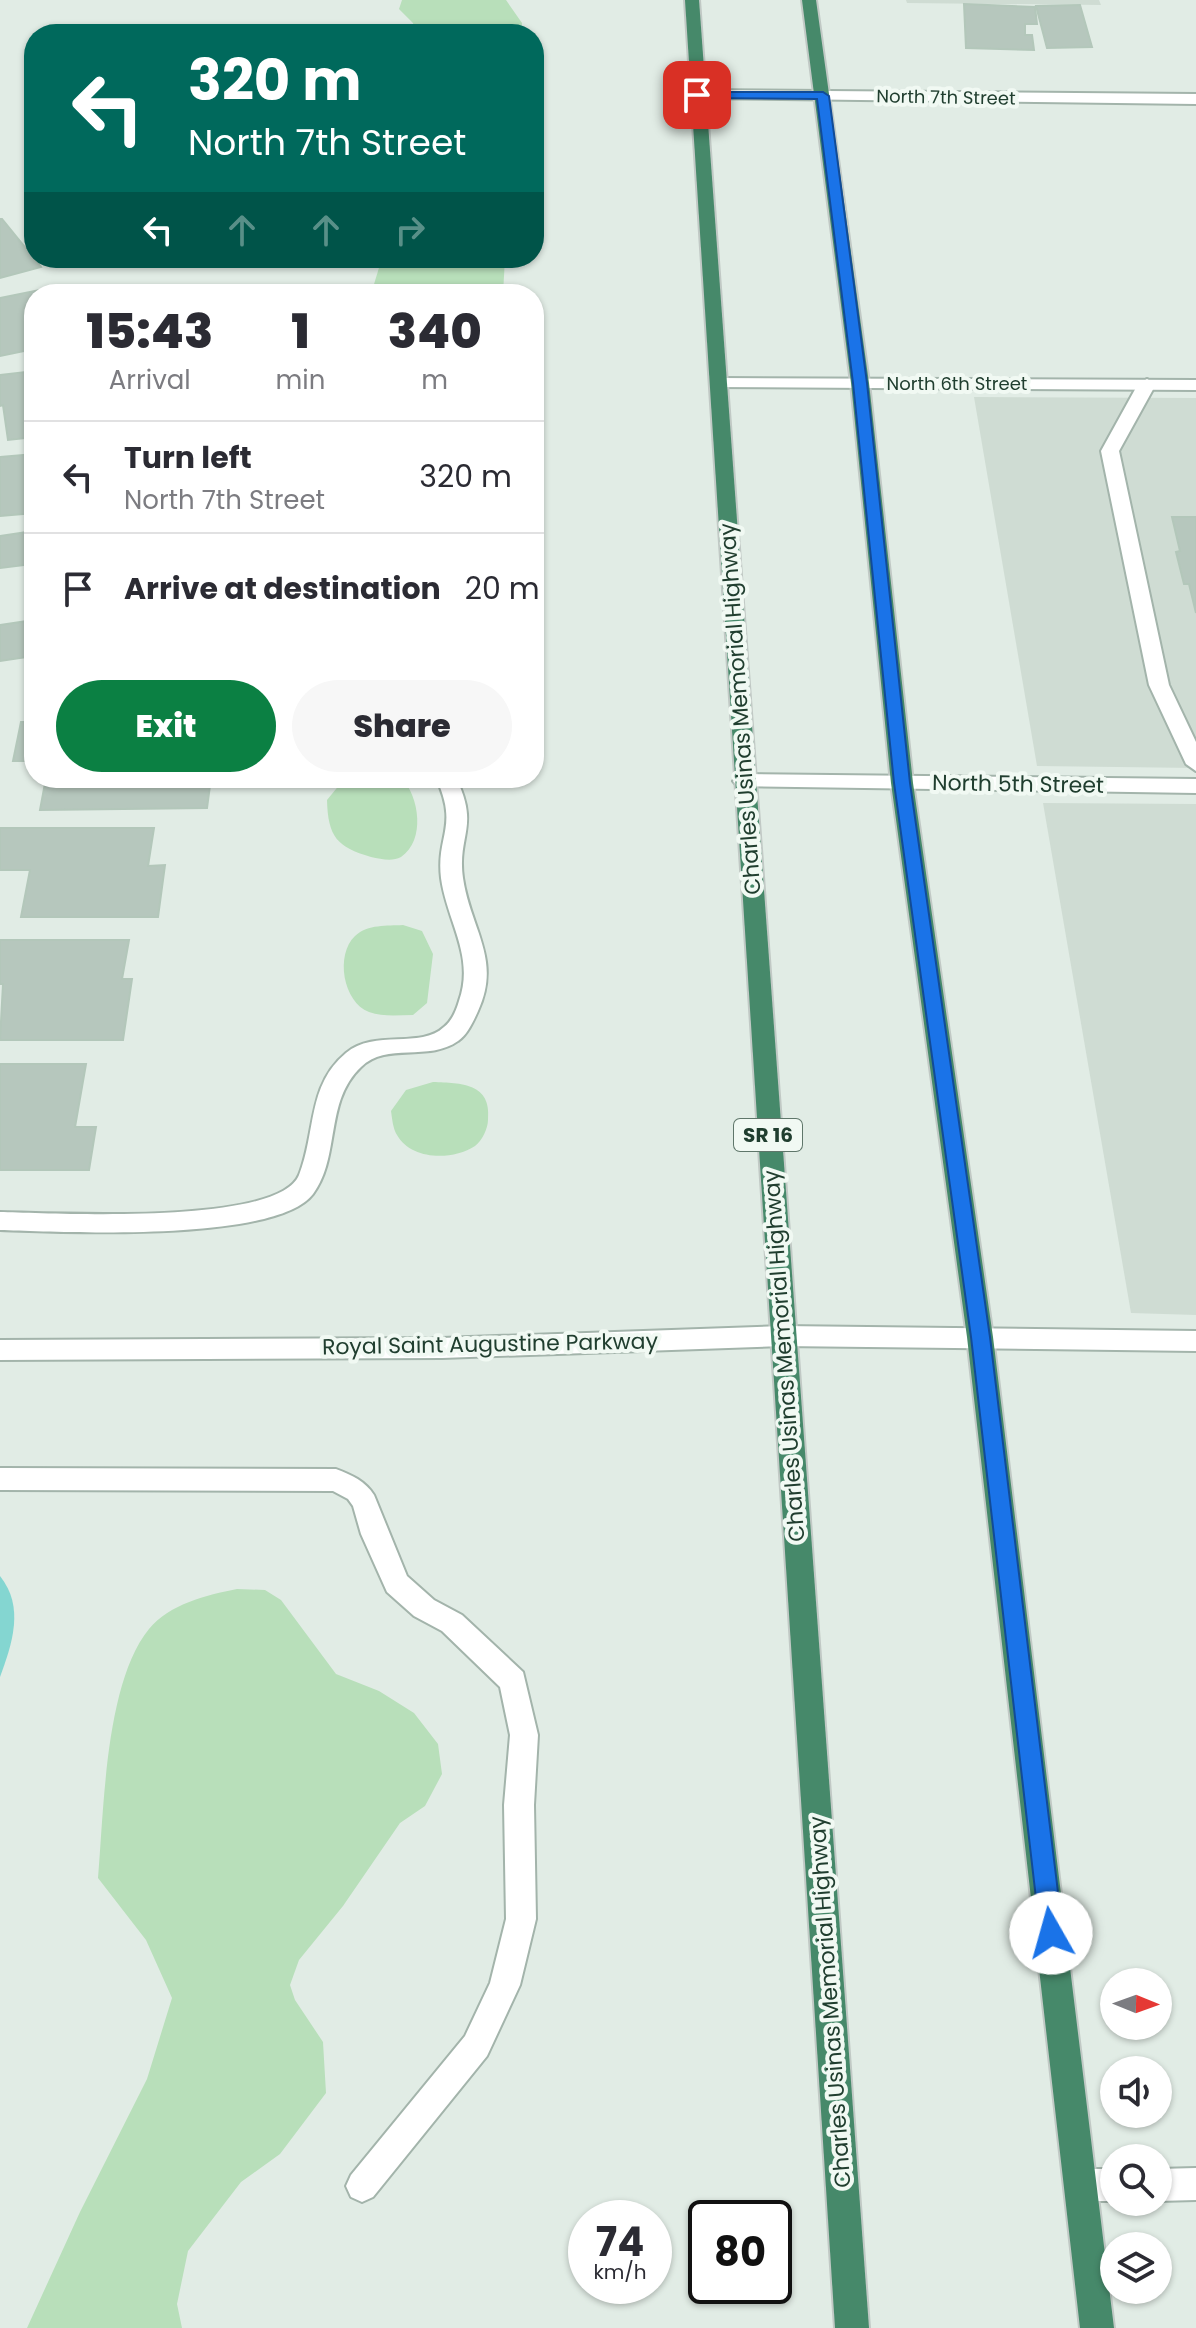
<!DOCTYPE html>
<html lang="en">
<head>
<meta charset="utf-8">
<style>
  :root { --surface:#fff; --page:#f7f7f7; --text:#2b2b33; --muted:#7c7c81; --line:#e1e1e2; --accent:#0b8043 }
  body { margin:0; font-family:Poppins,sans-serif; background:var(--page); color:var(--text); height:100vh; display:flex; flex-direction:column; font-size:30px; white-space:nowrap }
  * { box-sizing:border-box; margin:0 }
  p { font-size:26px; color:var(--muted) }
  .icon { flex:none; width:44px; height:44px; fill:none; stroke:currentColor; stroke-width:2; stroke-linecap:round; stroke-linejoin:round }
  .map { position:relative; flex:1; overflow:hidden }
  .drawer { position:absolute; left:24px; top:284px; width:520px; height:504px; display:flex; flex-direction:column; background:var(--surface); border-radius:32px; box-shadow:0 2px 6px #0004 }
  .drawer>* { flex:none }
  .hud { position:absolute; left:24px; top:24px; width:520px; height:244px; border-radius:32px; box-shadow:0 2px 6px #0004; background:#00695c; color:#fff; overflow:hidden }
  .needle { width:52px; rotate:91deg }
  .controls { position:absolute; left:1100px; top:1968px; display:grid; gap:16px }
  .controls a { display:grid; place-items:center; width:72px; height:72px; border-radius:50%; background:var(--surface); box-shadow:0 2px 6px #0004; font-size:40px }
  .speed { position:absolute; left:568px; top:2200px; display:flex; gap:16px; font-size:40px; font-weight:700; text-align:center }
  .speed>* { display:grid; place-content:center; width:104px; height:104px; border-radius:50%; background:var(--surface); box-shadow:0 2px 6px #0004; line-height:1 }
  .speed small { font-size:20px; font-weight:400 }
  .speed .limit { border:4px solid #111; border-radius:12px; background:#fff; color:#111 }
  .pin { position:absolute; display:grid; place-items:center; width:68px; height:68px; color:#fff; margin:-34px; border-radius:16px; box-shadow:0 4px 12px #0006 }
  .me { position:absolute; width:88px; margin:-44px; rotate:353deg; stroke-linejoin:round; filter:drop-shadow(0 0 6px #0008) }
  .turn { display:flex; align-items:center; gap:28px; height:168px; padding:0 32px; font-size:36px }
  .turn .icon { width:104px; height:104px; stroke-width:2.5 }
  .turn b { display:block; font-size:56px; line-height:68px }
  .lanes { display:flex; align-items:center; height:76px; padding:0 32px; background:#0003; justify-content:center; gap:40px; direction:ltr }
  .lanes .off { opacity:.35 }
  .eta { display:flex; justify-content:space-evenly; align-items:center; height:136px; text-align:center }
  .eta b { font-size:48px; font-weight:800; line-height:56px }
  .primary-button { display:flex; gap:16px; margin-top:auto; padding:16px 32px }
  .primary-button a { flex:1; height:92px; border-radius:48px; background:var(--accent); color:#fff; font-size:32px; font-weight:800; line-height:92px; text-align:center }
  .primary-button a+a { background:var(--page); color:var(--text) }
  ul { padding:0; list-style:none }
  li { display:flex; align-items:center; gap:24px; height:112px; padding:0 32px; border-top:2px solid var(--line) }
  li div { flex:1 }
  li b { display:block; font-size:30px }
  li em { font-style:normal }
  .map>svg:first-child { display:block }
  .built { fill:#cfdcd3 }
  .green { fill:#b8dfba }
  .water { fill:#84d6d1 }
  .building { fill:#b6c7bd; stroke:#b3c7ba; stroke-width:2 }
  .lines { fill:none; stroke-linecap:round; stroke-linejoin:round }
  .service-casing { stroke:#a3b4ab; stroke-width:4 }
  .minor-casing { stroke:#a3b4ab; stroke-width:4 }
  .trunk-casing { stroke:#c1c9c5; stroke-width:4 }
  .service { fill:#fff; fill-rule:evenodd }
  .minor { fill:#fff; fill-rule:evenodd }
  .trunk { fill:#46896a; fill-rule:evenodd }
  .route { fill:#1a73e8; stroke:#114b97; stroke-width:2 }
  .labels { text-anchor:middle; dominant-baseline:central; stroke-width:8; stroke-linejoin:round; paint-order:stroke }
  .far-street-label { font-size:18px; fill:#203e2f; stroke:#f1f9f3 }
  .shield { fill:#f1f9f3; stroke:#5f766a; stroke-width:2 }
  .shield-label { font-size:20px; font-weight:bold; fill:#203e2f }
  .street-label { font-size:22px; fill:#203e2f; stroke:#f1f9f3 }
</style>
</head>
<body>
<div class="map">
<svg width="1196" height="2328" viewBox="0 0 1196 2328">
  <rect width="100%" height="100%" fill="#e1ece5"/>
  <!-- built -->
  <g class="built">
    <path d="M906 0H1099L1101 5 907 3Z"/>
    <path d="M974 397 1196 398V768L1037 766Z"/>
    <path d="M1043 803 1196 804V1315L1131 1313Z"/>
  </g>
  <!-- green -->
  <g class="green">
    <path d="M402 0H506L522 23 521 34H416L413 23 399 9Z"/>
    <path d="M382 258H505L503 294H371Z"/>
    <path d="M345 778H402C419 797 426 840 401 857 392 862 381 859 371 857 337 847 328 837 327 800Z"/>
    <path d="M403 925 422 931 433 954 427 1003 413 1015C398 1015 383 1017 369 1012 343 1002 335 955 355 936 368 924 387 926 403 925Z"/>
    <path d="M433 1082C461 1083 492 1083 488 1120 488 1128 482 1141 475 1146 452 1161 411 1160 397 1135 393 1129 392 1118 391 1111L406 1090Z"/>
    <path d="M237 1589 265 1590 281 1600 336 1674 379 1691 414 1713 438 1744 442 1774 425 1806 400 1823 343 1906 299 1960 290 1985 295 2000 323 2042 326 2093 280 2154 241 2182 188 2251 177 2304 182 2328H27L80 2212 147 2079 172 1998 146 1940 98 1878C104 1810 105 1683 149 1629 170 1604 206 1595 237 1589Z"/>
  </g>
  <!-- water -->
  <path class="water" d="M0 1576C25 1607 12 1644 0 1677Z"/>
  <!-- building -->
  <g class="building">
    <path d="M964 4 1035 7 1037 24H1025V35H1032L1034 50 966 48Z"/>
    <path d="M1080 5 1092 47 1047 48 1036 6Z"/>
    <path d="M0 219H2L41 267 0 278Z"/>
    <path d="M54 287 58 294H34V349L0 356V298Z"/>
    <path d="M34 371V437L8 440 3 405 0 406V375Z"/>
    <path d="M34 454V513L0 516V457Z"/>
    <path d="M1172 517H1196V613L1189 584H1184L1176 552 1180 551Z"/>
    <path d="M34 531V573L32 564 0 568V536Z"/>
    <path d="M34 620V656L0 661V625Z"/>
    <path d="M21 722H34V761H13Z"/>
    <path d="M46 778H211L207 808 40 810Z"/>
    <path d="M0 828H154L148 866 165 865 158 917H21L30 870H0Z"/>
    <path d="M0 940H129L122 979H132L123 1040H0L3 984H0Z"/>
    <path d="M0 1064H86L75 1127H96L89 1170H0Z"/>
  </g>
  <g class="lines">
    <!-- service casing -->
    <g class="service-casing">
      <g id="service">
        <path d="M1147 379 1156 384 1119 451 1169 685 1196 742V771L1186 764 1149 685 1101 451 1138 384Z"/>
        <path d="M436 778H456C480 827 457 835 463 878 470 928 502 959 478 1011 473 1022 467 1035 458 1041 429 1062 386 1042 361 1067 324 1102 341 1156 313 1194 276 1243 60 1232 0 1230V1212C52 1213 278 1226 299 1175 316 1133 307 1085 346 1053 374 1029 421 1049 444 1027 452 1021 456 1011 459 1001 475 956 447 922 441 878 436 835 459 827 436 778Z"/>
        <path d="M0 1468 336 1469C352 1475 365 1481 374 1495L407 1576 434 1600 462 1615 523 1672 538 1735 534 1805 536 1919 520 1985 487 2056 373 2197 362 2202 351 2197 346 2186 351 2175 465 2036 490 1983 506 1919 504 1805 510 1735 500 1687 442 1631 414 1616 387 1592 361 1534 353 1506 348 1499 333 1491 0 1490Z"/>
      </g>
    </g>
    <!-- minor casing -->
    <g class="minor-casing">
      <g id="minor">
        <path d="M697 90 1196 94V104L691 98V92Z"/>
        <path d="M719 378 1196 380V390L713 387 710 383 713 379Z"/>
        <path d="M744 774 1196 779V793L737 786 733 781Z"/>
        <path d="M782 1326 1196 1331V1351L782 1346 442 1358 0 1360V1340L442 1338Z"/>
        <path d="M1196 2168V2200L1158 2201V2169Z"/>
        <path d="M1081 2169H1114V2201H1081L1070 2196 1065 2185 1070 2174Z"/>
      </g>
    </g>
    <!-- trunk casing -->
    <g class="trunk-casing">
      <g id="trunk">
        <path d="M685 0H699L869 2328H835Z"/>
        <path d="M802 0H816L869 383 913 783 993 1337 1114 2328H1080L967 1337 891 783 851 383Z"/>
      </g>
    </g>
    <!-- service -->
    <use href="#service" class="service"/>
    <!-- minor -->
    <use href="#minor" class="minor"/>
    <!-- trunk -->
    <use href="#trunk" class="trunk"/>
  </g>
  <!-- route -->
  <path class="route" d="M697 92H823L829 96 867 383 910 783 990 1337 1063 1933 1059 1941 1051 1944 1043 1941 1040 1933 971 1337 894 783 853 383 817 99 693 98V93Z"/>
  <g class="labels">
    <!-- far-street labels -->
    <g class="far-street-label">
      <text transform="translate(946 97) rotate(1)">North 7th Street</text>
      <text x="957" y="383">North 6th Street</text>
    </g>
    <!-- shield labels -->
    <rect class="shield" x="734" y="1119" width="68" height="32" rx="6"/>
    <g class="shield-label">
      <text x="768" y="1135">SR 16</text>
    </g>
    <!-- street labels -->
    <g class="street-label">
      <text transform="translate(740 709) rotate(-94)">Charles Usinas Memorial Highway</text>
      <text transform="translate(1018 784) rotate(1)">North 5th Street</text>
      <text transform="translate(490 1344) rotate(-1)">Royal Saint Augustine Parkway</text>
      <text transform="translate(784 1356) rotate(-94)">Charles Usinas Memorial Highway</text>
      <text transform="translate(830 2002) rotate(-94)">Charles Usinas Memorial Highway</text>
    </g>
  </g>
</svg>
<div class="controls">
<a><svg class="needle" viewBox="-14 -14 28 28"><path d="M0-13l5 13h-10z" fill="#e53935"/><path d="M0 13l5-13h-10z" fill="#7c7c81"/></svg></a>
<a><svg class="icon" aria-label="sound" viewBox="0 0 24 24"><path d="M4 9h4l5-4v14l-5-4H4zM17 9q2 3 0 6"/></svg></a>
<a><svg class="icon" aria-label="search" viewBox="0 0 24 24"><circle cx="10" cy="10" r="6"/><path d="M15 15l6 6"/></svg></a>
<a><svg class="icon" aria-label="layers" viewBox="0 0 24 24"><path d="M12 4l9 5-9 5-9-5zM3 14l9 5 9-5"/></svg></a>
</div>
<div class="speed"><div>74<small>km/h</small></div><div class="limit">80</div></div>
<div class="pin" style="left:697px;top:95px;background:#d93025"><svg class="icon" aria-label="arrive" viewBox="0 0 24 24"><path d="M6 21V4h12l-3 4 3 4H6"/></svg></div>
<svg class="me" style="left:1051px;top:1933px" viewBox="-20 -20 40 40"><circle r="19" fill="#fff"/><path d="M0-13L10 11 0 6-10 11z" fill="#1a73e8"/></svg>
<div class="hud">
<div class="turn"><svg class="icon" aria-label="left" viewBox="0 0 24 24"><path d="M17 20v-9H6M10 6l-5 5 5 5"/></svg><div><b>320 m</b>North 7th Street</div></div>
<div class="lanes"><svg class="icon" aria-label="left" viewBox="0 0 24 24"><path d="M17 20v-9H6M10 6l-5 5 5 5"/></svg><svg class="icon off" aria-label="ahead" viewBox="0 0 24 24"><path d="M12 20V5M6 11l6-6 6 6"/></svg><svg class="icon off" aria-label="ahead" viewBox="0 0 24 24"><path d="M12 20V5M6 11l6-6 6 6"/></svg><svg class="icon off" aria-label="right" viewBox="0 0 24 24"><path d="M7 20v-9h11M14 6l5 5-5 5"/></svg></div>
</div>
<section class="drawer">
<div class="eta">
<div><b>15:43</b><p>Arrival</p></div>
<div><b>1</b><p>min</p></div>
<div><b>340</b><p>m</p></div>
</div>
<ul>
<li><svg class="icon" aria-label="left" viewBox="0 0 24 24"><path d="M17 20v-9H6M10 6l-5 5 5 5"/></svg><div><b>Turn left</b><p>North 7th Street</p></div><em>320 m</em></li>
<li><svg class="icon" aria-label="arrive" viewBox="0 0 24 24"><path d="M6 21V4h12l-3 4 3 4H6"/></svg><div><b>Arrive at destination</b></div><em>20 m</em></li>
</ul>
<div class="primary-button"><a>Exit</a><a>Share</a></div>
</section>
</div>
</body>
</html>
